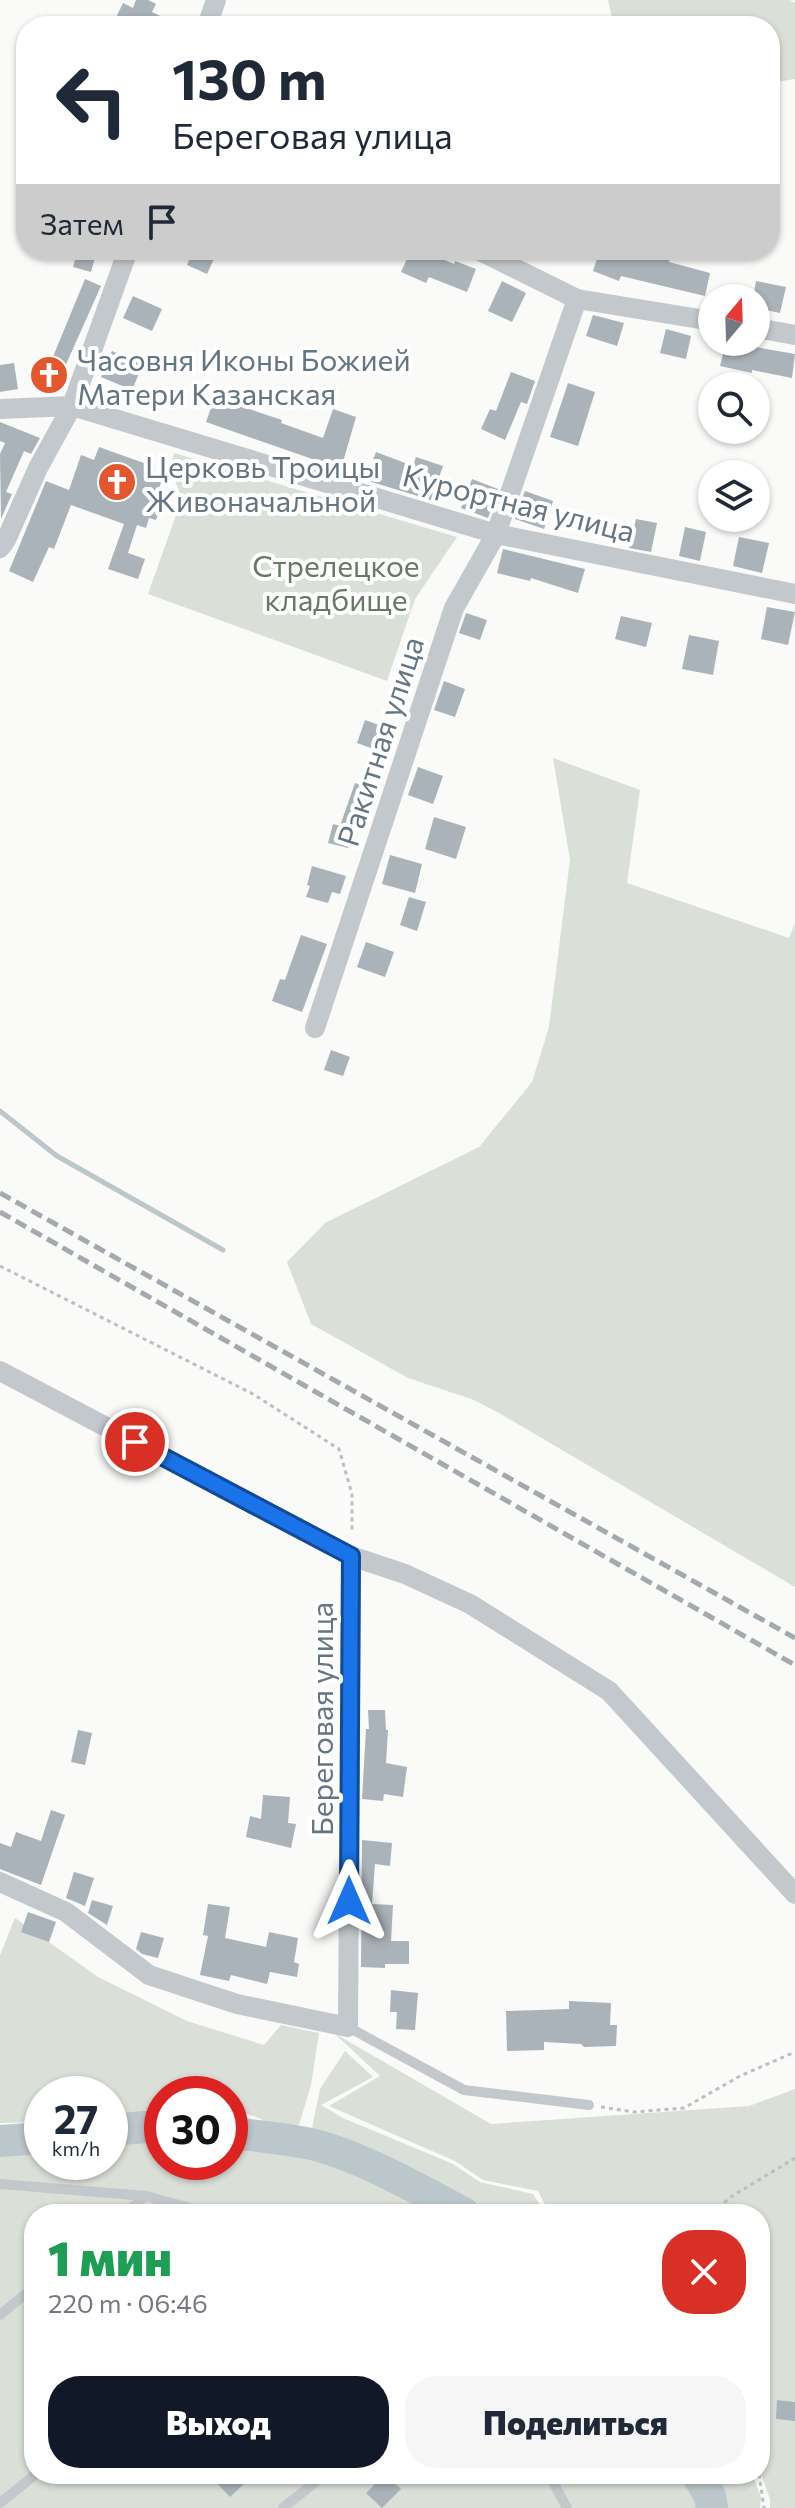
<!DOCTYPE html>
<html lang="ru">
<head>
<meta charset="utf-8">
<style>
  :root { --surface:#fff; --page:#f6f6f7; --text:#1f2937; --muted:#747a83; --accent:#111827 }
  body { margin:0; font-family:Commissioner,sans-serif; background:var(--page); color:var(--text); height:100vh; display:flex; flex-direction:column; font-size:30px; white-space:nowrap }
  * { box-sizing:border-box; margin:0 }
  p { font-size:26px; color:var(--muted) }
  .icon { flex:none; width:44px; height:44px; fill:none; stroke:currentColor; stroke-width:2; stroke-linecap:round; stroke-linejoin:round }
  .map { position:relative; flex:1; overflow:hidden }
  .sheet { position:absolute; left:24px; top:2204px; width:746px; height:280px; display:flex; flex-direction:column; background:var(--surface); border-radius:32px; box-shadow:0 2px 6px #0004 }
  .sheet>* { flex:none }
  .guide { position:absolute; left:16px; top:16px; width:764px; height:244px; border-radius:32px; box-shadow:0 2px 6px #0004; background:#fff; color:var(--text); overflow:hidden }
  .needle { width:52px; rotate:19deg }
  .buttons { position:absolute; left:698px; top:284px; display:grid; gap:16px }
  .buttons a { display:grid; place-items:center; width:72px; height:72px; border-radius:50%; background:var(--surface); box-shadow:0 2px 6px #0004; font-size:40px }
  .speed { position:absolute; left:24px; top:2076px; display:flex; gap:16px; font-size:40px; font-weight:700; text-align:center }
  .speed>* { display:grid; place-content:center; width:104px; height:104px; border-radius:50%; background:var(--surface); box-shadow:0 2px 6px #0004; line-height:1 }
  .speed small { font-size:20px; font-weight:400 }
  .speed .limit { border:12px solid #d22; background:#fff; color:#111 }
  .pin { position:absolute; display:grid; place-items:center; width:68px; height:68px; color:#fff; margin:-34px; border:4px solid #fff; border-radius:50%; box-shadow:0 2px 8px #0007 }
  .me { position:absolute; width:88px; margin:-44px; rotate:0deg; stroke-linejoin:round; filter:drop-shadow(0 0 6px #0008) }
  .turn { display:flex; align-items:center; gap:28px; height:168px; padding:0 24px; font-size:36px }
  .turn .icon { width:104px; height:104px; stroke-width:2.5 }
  .turn b { display:block; font-size:56px; line-height:68px }
  .then { display:flex; align-items:center; height:76px; padding:0 24px; background:#0003; gap:16px; font-size:30px }
  .round { display:grid; place-items:center; flex:none; width:84px; height:84px; border-radius:32px; background:var(--page) }
  .summary { display:flex; align-items:center; justify-content:space-between; height:136px; padding:0 24px }
  h1 { font-size:48px; font-weight:800; line-height:60px; color:#1e9e55 }
  .button { display:flex; gap:16px; margin-top:auto; padding:16px 24px }
  .button a { flex:1; height:92px; border-radius:32px; background:var(--accent); color:#fff; font-size:32px; font-weight:800; line-height:92px; text-align:center }
  .button a+a { background:var(--page); color:var(--text) }
  .map>svg:first-child { display:block }
  .green { fill:#dadfd7 }
  .lines { fill:none; stroke-linecap:round; stroke-linejoin:round }
  .stream { stroke:#bbc7cb; stroke-width:5 }
  .river { stroke:#bbc7cb; stroke-width:32 }
  .building { fill:#aab3b9 }
  .path { stroke:#bbbfc2; stroke-width:3; stroke-dasharray:4 4; stroke-linecap:butt }
  .service { stroke:#c3c8cc; stroke-width:10 }
  .minor { stroke:#c3c8cc; stroke-width:20 }
  .rail { stroke:#a2aab0; stroke-width:5; stroke-dasharray:12 6; stroke-linecap:butt }
  .route-casing { stroke:#114b97; stroke-width:20 }
  .route { stroke:#1a73e8; stroke-width:14 }
  .labels { text-anchor:middle; dominant-baseline:central; stroke-width:8; stroke-linejoin:round; paint-order:stroke }
  .poi-label { font-size:30px; fill:#657683; stroke:#fff; text-anchor:start }
  .street-label { font-size:30px; fill:#657683; stroke:#fff }
  .park-label { font-size:30px; fill:#687a64; stroke:#fff }
</style>
</head>
<body>
<div class="map">
<svg width="795" height="2508" viewBox="0 0 795 2508">
  <rect width="100%" height="100%" fill="#fafaf8"/>
  <!-- green -->
  <g class="green">
    <path d="M608 0H790L795 3V79L776 82 770 80V26H614Z"/>
    <path d="M174 453 457 537 415 599 387 681 148 594 182 498 170 468Z"/>
    <path d="M553 758 640 790 627 883 789 938 795 923V1587L499 1413 474 1400 408 1378 311 1324 287 1262 325 1223 479 1147 532 1082 549 1027 570 860Z"/>
    <path d="M15 1918 98 1977 187 2021 264 2045 281 2025 319 2033 311 2085 299 2125C289 2124 277 2124 267 2121 252 2117 244 2108 230 2117V2094H162V2111L110 2114V2094H42V2122L0 2123V1955Z"/>
    <path d="M334 2033 491 2124 749 2106 795 2089V2508H770V2499L760 2472V2214H550L538 2191 483 2180 455 2161 329 2106 380 2076Z"/>
    <path d="M345 2051 373 2077 321 2105 343 2118 453 2164 480 2182 533 2194 546 2214H494L481 2205 411 2171 311 2133 320 2089Z"/>
    <path d="M143 2135 162 2136V2162H230V2142L310 2152 356 2168 449 2214H34V2474H689L703 2498 704 2508H0V2149L42 2145V2162H110V2137Z"/>
    <path d="M708 2474H752L761 2497 760 2508H719Z"/>
  </g>
  <g class="lines">
    <!-- stream -->
    <path class="stream" d="M0 1111 57 1156 223 1250"/>
    <!-- river -->
    <g class="river">
      <path d="M110 2130 145 2127 162 2128"/>
      <path d="M230 2133C257 2136 284 2138 311 2144 361 2156 420 2190 465 2214"/>
      <path d="M0 2141 42 2138"/>
      <path d="M697 2474 710 2496 712 2508"/>
    </g>
  </g>
  <!-- building -->
  <g class="building">
    <path d="M136 0H148L156 4 152 12 181 26H112L123 3 133 8Z"/>
    <path d="M78 250H97L91 272 73 267Z"/>
    <path d="M193 250H218L207 274 187 265Z"/>
    <path d="M411 250H422L454 264 455 261 476 269 467 292 429 277 426 283 401 272Z"/>
    <path d="M600 250H673L669 262 710 273 705 296 621 276 619 281 593 271Z"/>
    <path d="M85 279 101 286 55 389 34 380 43 360 50 364Z"/>
    <path d="M502 281 526 293 512 322 488 311Z"/>
    <path d="M756 281 786 287 780 313 756 308V298H753Z"/>
    <path d="M133 296 162 309 152 331 123 318Z"/>
    <path d="M593 315 624 323 617 346 586 336Z"/>
    <path d="M666 329 691 336 686 359 660 353Z"/>
    <path d="M726 342 795 354 792 378 752 370V373L720 366Z"/>
    <path d="M112 351 143 364 132 390 101 377Z"/>
    <path d="M14 363 18 389 0 392V365Z"/>
    <path d="M511 372 535 381 527 404 521 402 505 440 481 429 490 409 496 411Z"/>
    <path d="M568 383 595 392 578 446 550 437Z"/>
    <path d="M218 388 240 397 237 405 282 420 281 423 323 438 333 409 356 417 341 469 206 422Z"/>
    <path d="M0 422 40 438 31 454 24 451 6 492 12 494 1 519 0 454 5 443 0 441Z"/>
    <path d="M99 447 155 467 153 471 164 475 159 488 167 491 156 520 149 518 146 528 137 525 128 553 145 559 138 579 108 569 124 524 71 505 54 549 49 547 33 582 9 571 46 481 69 490 81 455 94 460Z"/>
    <path d="M376 452 413 466 416 457 443 466 431 500 365 480Z"/>
    <path d="M472 479 498 489 488 518 461 508Z"/>
    <path d="M525 491 553 501 544 529 515 519Z"/>
    <path d="M636 519 657 523 651 552 629 548Z"/>
    <path d="M685 527 706 532 700 561 679 556Z"/>
    <path d="M739 537 769 543 762 573 733 566Z"/>
    <path d="M503 549 585 569 578 593 531 578 530 581 497 573Z"/>
    <path d="M767 607 795 612 788 645 761 639Z"/>
    <path d="M466 613 487 620 480 640 459 633Z"/>
    <path d="M621 616 652 623 646 647 615 639Z"/>
    <path d="M689 635 719 641 713 675 682 669Z"/>
    <path d="M444 681 465 689 455 717 434 710Z"/>
    <path d="M365 720 393 730 385 753 357 743Z"/>
    <path d="M418 767 443 776 433 804 408 795Z"/>
    <path d="M355 783 375 790 368 810 359 807 348 848 328 843 333 824 340 826Z"/>
    <path d="M434 817 466 827 456 859 425 849Z"/>
    <path d="M390 855 422 864 415 893 382 884Z"/>
    <path d="M312 866 346 876 340 894 332 892 328 903 306 897 310 886 307 885Z"/>
    <path d="M409 897 426 902 417 931 400 925Z"/>
    <path d="M301 935 327 944 302 1012 272 1001 280 979 285 980Z"/>
    <path d="M366 942 394 952 385 977 357 967Z"/>
    <path d="M331 1050 350 1057 343 1076 324 1070Z"/>
    <path d="M368 1710H385L386 1730H388L386 1763 407 1767 403 1797 384 1794 383 1801 362 1799 366 1729H369Z"/>
    <path d="M78 1730 92 1733 85 1765 71 1762Z"/>
    <path d="M263 1795 290 1797 288 1823 296 1824 291 1848 246 1837 250 1816 261 1819Z"/>
    <path d="M51 1810 65 1815 41 1885 0 1869V1843L11 1847 16 1832 41 1841Z"/>
    <path d="M362 1840 392 1843 390 1866 375 1864 372 1904 393 1905 391 1941H409V1964H385V1968L361 1967Z"/>
    <path d="M74 1872 94 1878 85 1906 66 1898Z"/>
    <path d="M92 1900 113 1906 107 1925 88 1913Z"/>
    <path d="M208 1904 230 1907 225 1938 266 1947 269 1932 298 1938 294 1962 299 1964 297 1977 270 1972 267 1984 231 1975 229 1981 200 1975 208 1936 203 1935Z"/>
    <path d="M28 1912 56 1922 49 1942 21 1932Z"/>
    <path d="M141 1932 164 1938 158 1958 142 1954 136 1949Z"/>
    <path d="M391 1990 418 1993 415 2030 396 2029 397 2012H390Z"/>
    <path d="M569 2001 611 2003 610 2025H617L616 2046 584 2047 581 2044 544 2042V2050L507 2051 506 2011 569 2009Z"/>
    <path d="M777 2400 795 2402V2421L776 2419Z"/>
    <path d="M208 2474H236L245 2483 230 2497Z"/>
    <path d="M385 2474 401 2489 382 2508 366 2493Z"/>
  </g>
  <g class="lines">
    <!-- path -->
    <g class="path">
      <path d="M0 1266 253 1394 339 1449 352 1494V1533"/>
      <path d="M601 2107 634 2112 684 2108 740 2076 795 2052"/>
      <path d="M713 2214 729 2198 795 2158"/>
      <path d="M759 2474 764 2508"/>
    </g>
    <!-- service -->
    <g class="service">
      <path d="M348 2027 464 2090 589 2105"/>
      <path d="M0 2184 146 2196 212 2214"/>
      <path d="M124 2214 146 2196"/>
      <path d="M0 2315 34 2287"/>
      <path d="M549 2474 567 2508"/>
      <path d="M0 2503 36 2474"/>
      <path d="M283 2508 325 2474"/>
    </g>
    <!-- minor -->
    <g class="minor">
      <path d="M207 26 216 0"/>
      <path d="M478 250 577 299 712 321"/>
      <path d="M756 328 795 335"/>
      <path d="M0 409 72 406 496 534 795 594"/>
      <path d="M0 548 6 540 38 468 72 406 128 250"/>
      <path d="M315 1028 454 608 496 534 577 299"/>
      <path d="M0 1371 351 1556 405 1574 470 1604 609 1691 795 1894"/>
      <path d="M0 1882 66 1912 149 1975 237 2004 348 2027 351 1556"/>
    </g>
    <!-- rail -->
    <g class="rail">
      <path d="M0 1193 795 1638"/>
      <path d="M0 1212 795 1665"/>
    </g>
  </g>
  <g class="lines">
    <!-- route casing -->
    <g class="route-casing">
      <path id="route" d="M135 1442 351 1556 349 1901"/>
    </g>
    <!-- route -->
    <use href="#route" class="route"/>
  </g>
  <!-- icons -->
  <defs>
    <g id="church-disc" transform="scale(2)"><circle r="9.5" fill="#e4572e" stroke="#fff"/><path d="M-1.2-6h2.4v3.5h3.3v2.4h-3.3V6h-2.4V-.1h-3.3v-2.4h3.3Z" fill="#fff"/></g>
  </defs>
  <g fill-rule="evenodd">
    <use href="#church-disc" x="49" y="375"/>
    <use href="#church-disc" x="117" y="482"/>
  </g>
  <g class="labels">
    <!-- poi labels -->
    <g class="poi-label">
      <text x="77" y="358">Часовня Иконы Божией<tspan x="77" dy="34">Матери Казанская</tspan></text>
      <text x="145" y="465">Церковь Троицы<tspan x="145" dy="34">Живоначальной</tspan></text>
    </g>
    <!-- street labels -->
    <g class="street-label">
      <text transform="translate(519 502) rotate(14)">Курортная улица</text>
      <text transform="translate(379 741) rotate(-72)">Ракитная улица</text>
      <text transform="translate(320 1719) rotate(-90)">Береговая улица</text>
    </g>
    <!-- park labels -->
    <g class="park-label">
      <text x="336" y="564">Стрелецкое<tspan x="336" dy="34">кладбище</tspan></text>
    </g>
  </g>
</svg>
<div class="buttons">
<a><svg class="needle" viewBox="-14 -14 28 28"><path d="M0-13l5 13h-10z" fill="#e53935"/><path d="M0 13l5-13h-10z" fill="#747a83"/></svg></a>
<a><svg class="icon" aria-label="search" viewBox="0 0 24 24"><circle cx="10" cy="10" r="6"/><path d="M15 15l6 6"/></svg></a>
<a><svg class="icon" aria-label="layers" viewBox="0 0 24 24"><path d="M12 4l9 5-9 5-9-5zM3 14l9 5 9-5"/></svg></a>
</div>
<div class="speed"><div>27<small>km/h</small></div><div class="limit">30</div></div>
<div class="pin" style="left:135px;top:1442px;background:#d93025"><svg class="icon" aria-label="arrive" viewBox="0 0 24 24"><path d="M6 21V4h12l-3 4 3 4H6"/></svg></div>
<svg class="me" style="left:349px;top:1901px" viewBox="-20 -20 40 40"><path d="M0-17L14 15 0 8-14 15z" fill="#1a73e8" stroke="#fff" stroke-width="4"/></svg>
<div class="guide">
<div class="turn"><svg class="icon" aria-label="left" viewBox="0 0 24 24"><path d="M17 20v-9H6M10 6l-5 5 5 5"/></svg><div><b>130 m</b>Береговая улица</div></div>
<div class="then">Затем<svg class="icon" aria-label="arrive" viewBox="0 0 24 24"><path d="M6 21V4h12l-3 4 3 4H6"/></svg></div>
</div>
<section class="sheet">
<div class="summary"><div><h1>1 мин</h1><p>220 m · 06:46</p></div><a class="round" style="background:#d93025;color:#fff"><svg class="icon" aria-label="close" viewBox="0 0 24 24"><path d="M6 6l12 12M18 6L6 18"/></svg></a></div>
<div class="button"><a>Выход</a><a>Поделиться</a></div>
</section>
</div>
</body>
</html>
